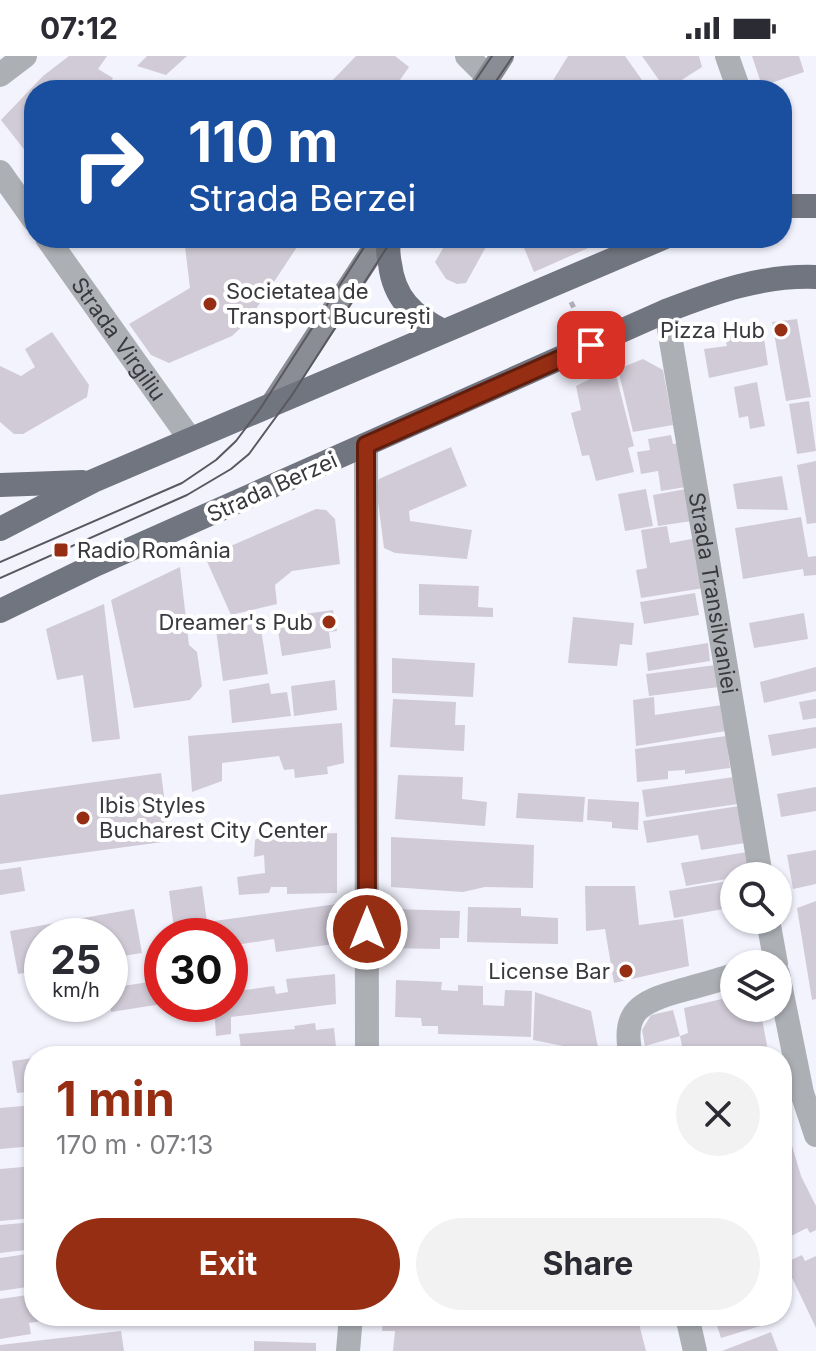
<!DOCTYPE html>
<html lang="en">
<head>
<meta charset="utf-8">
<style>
  :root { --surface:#fff; --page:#f2f2f3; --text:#2b2b33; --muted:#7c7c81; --accent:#962e14 }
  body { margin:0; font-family:Inter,sans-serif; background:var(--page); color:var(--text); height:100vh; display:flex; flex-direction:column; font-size:30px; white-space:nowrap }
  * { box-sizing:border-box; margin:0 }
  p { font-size:26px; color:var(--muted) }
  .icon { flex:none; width:44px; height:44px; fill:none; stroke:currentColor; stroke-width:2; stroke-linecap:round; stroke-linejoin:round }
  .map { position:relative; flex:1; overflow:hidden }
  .drawer { position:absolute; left:24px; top:990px; width:768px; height:280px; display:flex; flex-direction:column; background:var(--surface); border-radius:32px; box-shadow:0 2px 6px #0004 }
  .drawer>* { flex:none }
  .top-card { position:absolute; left:24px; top:24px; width:768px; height:168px; border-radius:32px; box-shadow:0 2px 6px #0004; background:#1a4fa0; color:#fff; overflow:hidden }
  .tools { position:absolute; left:720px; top:806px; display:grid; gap:16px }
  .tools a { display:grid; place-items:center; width:72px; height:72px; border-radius:50%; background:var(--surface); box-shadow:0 2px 6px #0004; font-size:40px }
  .speed { position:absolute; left:24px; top:862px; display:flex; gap:16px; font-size:40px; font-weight:700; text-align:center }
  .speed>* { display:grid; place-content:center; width:104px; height:104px; border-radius:50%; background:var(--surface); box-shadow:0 2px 6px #0004; line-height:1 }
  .speed small { font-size:20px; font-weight:400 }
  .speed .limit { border:12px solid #d22; background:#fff; color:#111 }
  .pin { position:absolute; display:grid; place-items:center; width:68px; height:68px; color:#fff; margin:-34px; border-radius:16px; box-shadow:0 4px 12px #0006 }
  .me { position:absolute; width:88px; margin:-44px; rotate:0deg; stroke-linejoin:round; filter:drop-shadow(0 0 6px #0008) }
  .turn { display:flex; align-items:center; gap:28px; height:168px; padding:0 32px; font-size:36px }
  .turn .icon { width:104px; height:104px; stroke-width:2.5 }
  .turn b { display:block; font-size:56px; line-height:68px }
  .round { display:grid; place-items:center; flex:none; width:84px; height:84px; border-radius:42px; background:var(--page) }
  .headline { display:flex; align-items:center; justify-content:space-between; height:136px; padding:0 32px }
  h1 { font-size:48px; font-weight:700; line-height:60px; color:var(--accent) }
  .action { display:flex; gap:16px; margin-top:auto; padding:16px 32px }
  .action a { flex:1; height:92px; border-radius:48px; background:var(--accent); color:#fff; font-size:32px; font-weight:700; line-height:92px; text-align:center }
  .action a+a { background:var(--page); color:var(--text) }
  .status { display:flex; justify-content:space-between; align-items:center; height:56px; padding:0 40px; background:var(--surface); direction:ltr }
  .status svg { height:22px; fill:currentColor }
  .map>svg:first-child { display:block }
  .building { fill:#d1cbd7 }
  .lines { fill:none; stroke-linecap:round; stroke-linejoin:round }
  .path { stroke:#b1b0b9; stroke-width:5; stroke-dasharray:6 6; stroke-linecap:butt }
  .street { stroke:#acafb4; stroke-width:24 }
  .secondary { stroke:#8a8d95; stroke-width:24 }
  .primary { stroke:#71757f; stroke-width:24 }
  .tram { stroke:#59585f; stroke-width:2 }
  .route-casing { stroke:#621e0d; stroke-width:20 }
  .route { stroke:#962e14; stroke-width:14 }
  .poi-dot { fill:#962e14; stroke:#fff; stroke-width:3 }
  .labels { text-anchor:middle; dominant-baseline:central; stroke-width:8; stroke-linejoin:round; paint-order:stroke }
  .poi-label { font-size:22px; fill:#39383e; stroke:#fff; text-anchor:start }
  .street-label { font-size:22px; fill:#39383e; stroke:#fff }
</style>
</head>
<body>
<div class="status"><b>07:12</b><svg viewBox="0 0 49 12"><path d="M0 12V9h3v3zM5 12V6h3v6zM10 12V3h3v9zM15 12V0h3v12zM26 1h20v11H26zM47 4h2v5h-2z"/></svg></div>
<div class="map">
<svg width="816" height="1295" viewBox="0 0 816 1295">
  <rect width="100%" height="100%" fill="#f3f3fe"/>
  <!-- building -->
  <g class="building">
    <path d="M69 0H107L98 13 113 22 106 34H34V106L1 64 43 20Z"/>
    <path d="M147 0H187L166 19 137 10Z"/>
    <path d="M356 0H395L409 11 393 34H323Z"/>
    <path d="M568 0H625L649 34H547Z"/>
    <path d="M642 0H699L702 11 666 34Z"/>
    <path d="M752 0H799L804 16 762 30Z"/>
    <path d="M184 182H303L248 265 232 280 169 307 151 299 129 268 190 232Z"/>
    <path d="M449 182H476L487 189 466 227 457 228 446 223 435 206Z"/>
    <path d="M520 182H611L534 216Z"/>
    <path d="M797 263 811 341 786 345 772 266Z"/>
    <path d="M762 269 768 309 709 322 704 293 727 290 724 275Z"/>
    <path d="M52 276 89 329 87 341 23 378H14L0 366V310L21 320 35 311 25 293Z"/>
    <path d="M643 303 663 314 673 369 633 376 618 313Z"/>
    <path d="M614 311 634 390 628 392 634 416 596 425 589 399 582 400 571 357 581 354 576 330Z"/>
    <path d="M757 326 765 370 750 373 748 360 739 362 734 331Z"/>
    <path d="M809 345 816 395 797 398 789 348Z"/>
    <path d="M671 379 673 388 678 387 686 431 661 435 658 415 641 418 637 396 650 394 648 383Z"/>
    <path d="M451 391 467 430 409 455 410 465 472 474 467 503 395 497 384 492 376 430 379 423Z"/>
    <path d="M816 405V467L807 468 797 409Z"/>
    <path d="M782 420 788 454 737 453 733 428Z"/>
    <path d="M646 433 653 470 625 475 618 438Z"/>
    <path d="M686 433 692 465 658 470 653 439Z"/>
    <path d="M316 453 326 454 335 463 340 508 292 515 275 529 277 548 231 559 205 501Z"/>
    <path d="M801 461 808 501 816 500V519L804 520 803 513 743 523 735 472Z"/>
    <path d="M667 470 670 487 697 482 704 532 641 542 636 514 647 512 641 474Z"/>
    <path d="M180 511 189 589 197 596 202 630 190 644 134 652 111 544Z"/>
    <path d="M419 528 479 530 478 551 493 552V561L419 559Z"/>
    <path d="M695 537 699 559 644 568 640 546Z"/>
    <path d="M104 548 120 683 92 686 83 619 57 624 46 573Z"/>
    <path d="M333 554 337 575 329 576 331 592 282 600 276 562Z"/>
    <path d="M804 557 808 583 754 592 749 567Z"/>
    <path d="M573 561 634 567 632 589 620 588 617 610 568 607Z"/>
    <path d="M260 567 268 618 223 625 216 574Z"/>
    <path d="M708 587 710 605 648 615 646 597Z"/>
    <path d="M392 602 475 607 473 641 392 637Z"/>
    <path d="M716 609 719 631 649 640 646 618Z"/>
    <path d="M816 611V635L764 647 760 626Z"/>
    <path d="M335 624 337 654 294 660 291 630Z"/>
    <path d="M269 627 271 638 287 636 291 660 232 667 229 634Z"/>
    <path d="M654 641 655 659 722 649 726 675 636 690 633 644Z"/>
    <path d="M393 643 456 646 455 669H465L464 695 390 691Z"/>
    <path d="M816 643V662L803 664 799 646Z"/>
    <path d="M342 667 344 707 327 711 328 718 295 722 294 713 284 714 279 700 222 707V725L192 736 188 680Z"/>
    <path d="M816 671V692L772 700 768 679Z"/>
    <path d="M726 680 730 712 685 718V714L668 715V723L637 726 635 693Z"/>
    <path d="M161 717 170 785 0 808V739Z"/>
    <path d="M398 719 463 721 462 743 487 746 485 770 395 763Z"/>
    <path d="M734 721 738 748 646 761 642 734Z"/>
    <path d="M816 731V755L781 761 777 738Z"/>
    <path d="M518 737 585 741 583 766 516 762Z"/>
    <path d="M588 743 639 746 638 774 612 772V766L587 764Z"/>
    <path d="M739 750 745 787 701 794 698 779 647 787 643 765Z"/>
    <path d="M313 770 315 778 337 777V837L287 838V831H271L269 837 239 839 237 821 265 817 264 799 254 801 255 784 269 776 292 778 291 771Z"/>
    <path d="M391 781 534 789 533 832 485 831 463 836 391 831Z"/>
    <path d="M816 794V828L793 833 787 799Z"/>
    <path d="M747 796 750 819 686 830 681 807Z"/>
    <path d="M21 811 25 835 0 839V814Z"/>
    <path d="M734 824V851L674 862 669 835Z"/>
    <path d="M202 830 207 866 337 848 342 887 276 896 274 883 230 890V880H175L169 835Z"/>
    <path d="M585 830H635L639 869 683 863 689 910 614 927 605 873 586 875Z"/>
    <path d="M816 845V943L812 944 797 852Z"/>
    <path d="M468 851 521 852V860L558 862V888L467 886Z"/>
    <path d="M134 853 142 897 110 902V880H42V914L18 918 10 875Z"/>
    <path d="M394 853 460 855 459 882H440V893L385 892V868H393Z"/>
    <path d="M162 914V948L111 956 110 932 155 925 153 915Z"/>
    <path d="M335 918 336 948 231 961V978L216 980 214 948H230V936L274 930 276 938 288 936 286 923Z"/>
    <path d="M396 924 442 926 441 934 458 935V929L483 930V949L504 950 505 934 532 935 531 981 438 978V970H422L421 962 395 961Z"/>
    <path d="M535 936 591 955 599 997 533 984Z"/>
    <path d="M734 940V952H760L769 1000H692L691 994 683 995 680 980 645 990 642 974 651 959 673 954 680 980 688 977 684 952Z"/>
    <path d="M315 967 316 974 334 972 337 1000H242L239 978 295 973 294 970Z"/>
    <path d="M34 1002V1035L17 1037 12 1005Z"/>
    <path d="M34 1049V1090L0 1093V1052Z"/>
    <path d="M782 1066H785L801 1120 816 1150V1174L810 1177 807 1172 783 1184Z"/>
    <path d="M34 1110V1162L0 1165V1113Z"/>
    <path d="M34 1166V1193L0 1197V1169Z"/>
    <path d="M34 1197V1230L0 1235V1202Z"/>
    <path d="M802 1199 805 1205 816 1200V1272L785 1207Z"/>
    <path d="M34 1238V1260L62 1262 29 1267 31 1278 0 1283V1243Z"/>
    <path d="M383 1260H637L646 1295H393L395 1275H382Z"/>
    <path d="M714 1260H772L773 1266 721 1282Z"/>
    <path d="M121 1275 124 1295H0V1289Z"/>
    <path d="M771 1276 778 1295H722Z"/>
    <path d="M254 1285 316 1287V1295H254Z"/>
  </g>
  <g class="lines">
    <!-- path -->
    <path class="path" d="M571 246 581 266"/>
    <!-- street -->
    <g class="street">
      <path d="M467 0 488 21"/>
      <path d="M727 0 739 34"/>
      <path d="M0 19 25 0"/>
      <path d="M0 116 34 164"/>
      <path id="s1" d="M47 182 190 383"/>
      <path id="s2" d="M666 255 761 820"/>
      <path d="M366 389 367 1000"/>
      <path d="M768 864 776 908"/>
      <path d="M778 918 802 1037 816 1079"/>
      <path d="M631 1000C621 956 640 946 679 935 697 930 716 925 734 919"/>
      <path d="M687 1260 695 1295"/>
      <path d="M348 1295 351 1260"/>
    </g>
    <!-- secondary -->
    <g class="secondary">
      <path d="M480 34 502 0"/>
      <path d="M273 347 381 182"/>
    </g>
    <!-- primary -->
    <g class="primary">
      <path d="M782 150H816"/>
      <path d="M390 182C387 191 388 198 390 208 394 242 413 260 443 275"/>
      <path d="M0 429 82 426"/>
      <path d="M0 473 93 425 663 182"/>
      <path d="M0 555 97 508 666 255C715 236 762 219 816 221"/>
    </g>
    <!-- tram -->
    <g class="tram">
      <path d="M469 34 492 0"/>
      <path d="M490 34 513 0"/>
      <path d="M0 506 182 427 216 404 236 385 260 353 370 182"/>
      <path d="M0 522 187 439 231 413 249 398 292 339 393 182"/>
    </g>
  </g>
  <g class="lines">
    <!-- route casing -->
    <g class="route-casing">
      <path id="route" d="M367 873 366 389 591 289"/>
    </g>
    <!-- route -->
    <use href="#route" class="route"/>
  </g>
  <!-- markers -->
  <g class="poi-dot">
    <circle cx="210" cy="248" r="8"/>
    <circle cx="781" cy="274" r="8"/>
    <rect x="53" y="486" width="16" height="16" rx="4"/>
    <circle cx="329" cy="566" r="8"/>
    <circle cx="83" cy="762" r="8"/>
    <circle cx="626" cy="915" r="8"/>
  </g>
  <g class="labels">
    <!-- poi labels -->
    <g class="poi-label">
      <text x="226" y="235">Societatea de<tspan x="226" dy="25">Transport București</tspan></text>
      <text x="765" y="274" text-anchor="end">Pizza Hub</text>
      <text x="77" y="494">Radio România</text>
      <text x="313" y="566" text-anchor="end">Dreamer's Pub</text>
      <text x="99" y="749">Ibis Styles<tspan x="99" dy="25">Bucharest City Center</tspan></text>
      <text x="610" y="915" text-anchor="end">License Bar</text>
    </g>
    <!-- street labels -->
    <g class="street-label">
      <text stroke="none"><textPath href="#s1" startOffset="124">Strada Virgiliu</textPath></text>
      <text transform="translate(272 431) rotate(-24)">Strada Berzei</text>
      <text stroke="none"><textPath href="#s2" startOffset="286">Strada Transilvaniei</textPath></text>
    </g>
  </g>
</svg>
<div class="tools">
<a><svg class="icon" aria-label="search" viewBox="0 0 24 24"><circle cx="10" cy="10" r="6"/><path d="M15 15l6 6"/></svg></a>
<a><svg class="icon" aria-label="layers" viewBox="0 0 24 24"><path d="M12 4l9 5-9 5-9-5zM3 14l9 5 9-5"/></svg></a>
</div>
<div class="speed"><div>25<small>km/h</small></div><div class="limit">30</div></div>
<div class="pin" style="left:591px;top:289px;background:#d93025"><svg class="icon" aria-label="arrive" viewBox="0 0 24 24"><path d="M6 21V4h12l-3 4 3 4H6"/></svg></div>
<svg class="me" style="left:367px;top:873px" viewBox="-20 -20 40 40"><circle r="17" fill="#962e14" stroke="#fff" stroke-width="3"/><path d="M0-11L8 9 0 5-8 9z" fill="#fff"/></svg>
<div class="top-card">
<div class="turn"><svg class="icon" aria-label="right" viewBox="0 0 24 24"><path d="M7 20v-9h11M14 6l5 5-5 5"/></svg><div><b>110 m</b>Strada Berzei</div></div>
</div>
<section class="drawer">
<div class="headline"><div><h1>1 min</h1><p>170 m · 07:13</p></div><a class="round"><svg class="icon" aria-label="close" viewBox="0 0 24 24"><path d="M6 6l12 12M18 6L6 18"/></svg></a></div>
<div class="action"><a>Exit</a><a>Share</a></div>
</section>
</div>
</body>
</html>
